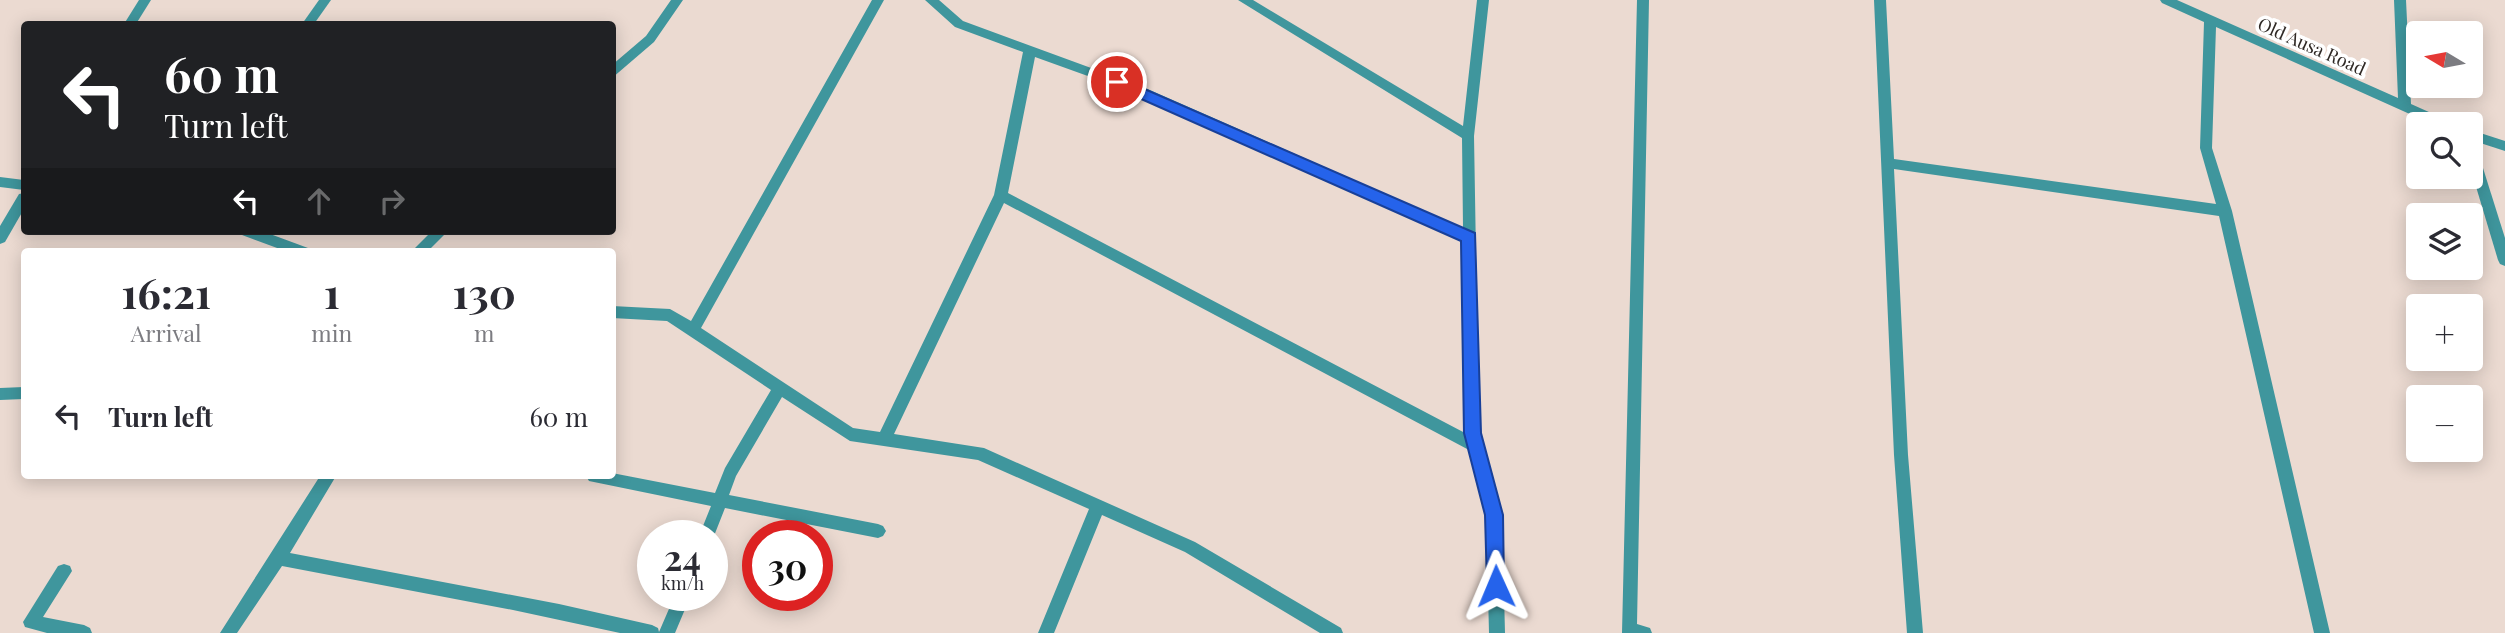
<!DOCTYPE html>
<html lang="en">
<head>
<meta charset="utf-8">
<style>
  :root { --surface:#fff; --page:#f7f7f7; --text:#2b2b33; --muted:#7c7c81 }
  body { margin:0; font-family:"Playfair Display",serif; background:var(--page); color:var(--text); height:100vh; display:flex; flex-direction:column; font-size:26px; white-space:nowrap }
  * { box-sizing:border-box; margin:0 }
  p { font-size:23px; color:var(--muted) }
  .icon { flex:none; width:38px; height:38px; fill:none; stroke:currentColor; stroke-width:2; stroke-linecap:round; stroke-linejoin:round }
  .map { position:relative; flex:1; overflow:hidden }
  .sheet { position:absolute; left:21px; top:248px; width:595px; height:231px; display:flex; flex-direction:column; background:var(--surface); border-radius:7px; box-shadow:0 4px 18px #0003 }
  .sheet>* { flex:none }
  .banner { position:absolute; left:21px; top:21px; width:595px; height:214px; border-radius:7px; box-shadow:0 4px 18px #0003; background:#202124; color:#fff; overflow:hidden }
  .needle { width:46px; rotate:280deg }
  .controls { position:absolute; left:2406px; top:21px; display:grid; gap:14px }
  .controls a { display:grid; place-items:center; width:77px; height:77px; border-radius:7px; background:var(--surface); box-shadow:0 4px 18px #0003; font-size:35px }
  .speed { position:absolute; left:637px; top:520px; display:flex; gap:14px; font-size:35px; font-weight:700; text-align:center }
  .speed>* { display:grid; place-content:center; width:91px; height:91px; border-radius:50%; background:var(--surface); box-shadow:0 4px 18px #0003; line-height:1 }
  .speed small { font-size:18px; font-weight:400 }
  .speed .limit { border:10px solid #d22; background:#fff; color:#111 }
  .pin { position:absolute; display:grid; place-items:center; width:60px; height:60px; color:#fff; margin:-30px; border:4px solid #fff; border-radius:50%; box-shadow:0 2px 7px #0007 }
  .me { position:absolute; width:77px; margin:-38px; rotate:359deg; stroke-linejoin:round; filter:drop-shadow(0 0 5px #0008) }
  .turn { display:flex; align-items:center; gap:24px; height:147px; padding:0 28px; font-size:32px }
  .turn .icon { width:91px; height:91px; stroke-width:2.5 }
  .turn b { display:block; font-size:49px; line-height:60px }
  .lanes { display:flex; align-items:center; height:66px; padding:0 28px; background:#0003; justify-content:center; gap:35px; direction:ltr }
  .lanes .off { opacity:.35 }
  .eta { display:flex; justify-content:space-evenly; align-items:center; height:119px; text-align:center }
  .eta b { font-size:42px; font-weight:700; line-height:49px }
  ul { padding:0; list-style:none }
  li { display:flex; align-items:center; gap:21px; height:98px; padding:0 28px }
  li div { flex:1 }
  li b { display:block; font-size:26px }
  li em { font-style:normal }
  .map>svg:first-child { display:block }
  .lines { fill:none; stroke-linecap:round; stroke-linejoin:round }
  .minor { fill:#3f969d; fill-rule:evenodd }
  .route { fill:#2563eb; stroke:#184099; stroke-width:2 }
  .labels { text-anchor:middle; dominant-baseline:central; stroke-width:7; stroke-linejoin:round; paint-order:stroke }
  .street-label { font-size:18px; fill:#2f2925; stroke:#fff }
</style>
</head>
<body>
<div class="map">
<svg width="2505" height="633" viewBox="0 0 2505 633">
  <rect width="100%" height="100%" fill="#ebdad1"/>
  <g class="lines">
    <!-- minor -->
    <g class="minor">
      <path d="M139 0H151L136 24H124Z"/>
      <path d="M319 0H331L314 24H302Z"/>
      <path d="M671 0H683L654 42 612 78V65L646 36Z"/>
      <path d="M872 0H884L701 328 853 428 880 432 994 195 1023 52 955 27 925 0H939L963 21 1143 87 1463 228 1462 138 1238 0H1253L1463 126 1477 0H1489L1474 136 1479 433 1502 515 1505 633H1489L1486 515 1469 450 1004 203 894 434 984 448 1195 542 1341 628 1343 633H1320L1185 552 1102 515 1054 633H1038L1089 509 978 460 850 441 782 397 736 476 729 495 878 524 883 526 886 531 883 536 878 538 725 508 712 541V536H699L711 506 589 481 586 476H612V473L715 493 725 468 771 390 667 321 612 318V306L670 309 691 321ZM1035 57 1135 93 1463 240 1465 433 1008 193Z"/>
      <path d="M1637 0H1649L1637 624 1650 628 1652 633H1622Z"/>
      <path d="M1874 0H1886L1894 159 2216 204 2200 148 2204 22 2162 3 2160 0H2177L2398 98 2394 0H2406L2411 104 2449 121 2450 124H2432L2216 27 2212 148 2232 211 2330 633H2314L2219 216 1894 169 1908 455 1923 633H1907L1894 455Z"/>
      <path d="M2471 130 2505 141V151L2471 140Z"/>
      <path d="M2471 144 2477 149 2505 238V266L2500 264 2498 260 2471 170Z"/>
      <path d="M0 177 24 180V190L0 187Z"/>
      <path d="M24 193V209L5 242 0 244V226L19 194Z"/>
      <path d="M240 231H262L308 248 310 252H288L242 235Z"/>
      <path d="M432 231H448L427 252H411Z"/>
      <path d="M24 387V399L0 400V388Z"/>
      <path d="M320 476H336L290 553 559 604 652 625 658 628 659 632 675 595H691L675 633H620L513 610 282 566 237 633H220Z"/>
      <path d="M64 564 70 566 72 571 43 617 84 625 90 628 92 633H47L25 627 23 622 58 566Z"/>
    </g>
  </g>
  <!-- route -->
  <path class="route" d="M1117 77 1475 233 1481 433 1503 515 1504 586 1502 592 1496 594 1489 592 1487 586 1485 515 1464 433 1461 241 1112 86V78Z"/>
  <g class="labels">
    <!-- street labels -->
    <g class="street-label">
      <text transform="translate(2312 46) rotate(24)">Old Ausa Road</text>
    </g>
  </g>
</svg>
<div class="controls">
<a><svg class="needle" viewBox="-14 -14 28 28"><path d="M0-13l5 13h-10z" fill="#e53935"/><path d="M0 13l5-13h-10z" fill="#7c7c81"/></svg></a>
<a><svg class="icon" aria-label="search" viewBox="0 0 24 24"><circle cx="10" cy="10" r="6"/><path d="M15 15l6 6"/></svg></a>
<a><svg class="icon" aria-label="layers" viewBox="0 0 24 24"><path d="M12 4l9 5-9 5-9-5zM3 14l9 5 9-5"/></svg></a>
<a>+</a>
<a>−</a>
</div>
<div class="speed"><div>24<small>km/h</small></div><div class="limit">30</div></div>
<div class="pin" style="left:1117px;top:82px;background:#d93025"><svg class="icon" aria-label="arrive" viewBox="0 0 24 24"><path d="M6 21V4h12l-3 4 3 4H6"/></svg></div>
<svg class="me" style="left:1496px;top:586px" viewBox="-20 -20 40 40"><path d="M0-17L14 15 0 8-14 15z" fill="#2563eb" stroke="#fff" stroke-width="4"/></svg>
<div class="banner">
<div class="turn"><svg class="icon" aria-label="left" viewBox="0 0 24 24"><path d="M17 20v-9H6M10 6l-5 5 5 5"/></svg><div><b>60 m</b>Turn left</div></div>
<div class="lanes"><svg class="icon" aria-label="left" viewBox="0 0 24 24"><path d="M17 20v-9H6M10 6l-5 5 5 5"/></svg><svg class="icon off" aria-label="ahead" viewBox="0 0 24 24"><path d="M12 20V5M6 11l6-6 6 6"/></svg><svg class="icon off" aria-label="right" viewBox="0 0 24 24"><path d="M7 20v-9h11M14 6l5 5-5 5"/></svg></div>
</div>
<section class="sheet">
<div class="eta">
<div><b>16:21</b><p>Arrival</p></div>
<div><b>1</b><p>min</p></div>
<div><b>130</b><p>m</p></div>
</div>
<ul>
<li><svg class="icon" aria-label="left" viewBox="0 0 24 24"><path d="M17 20v-9H6M10 6l-5 5 5 5"/></svg><div><b>Turn left</b></div><em>60 m</em></li>
</ul>
</section>
</div>
</body>
</html>
